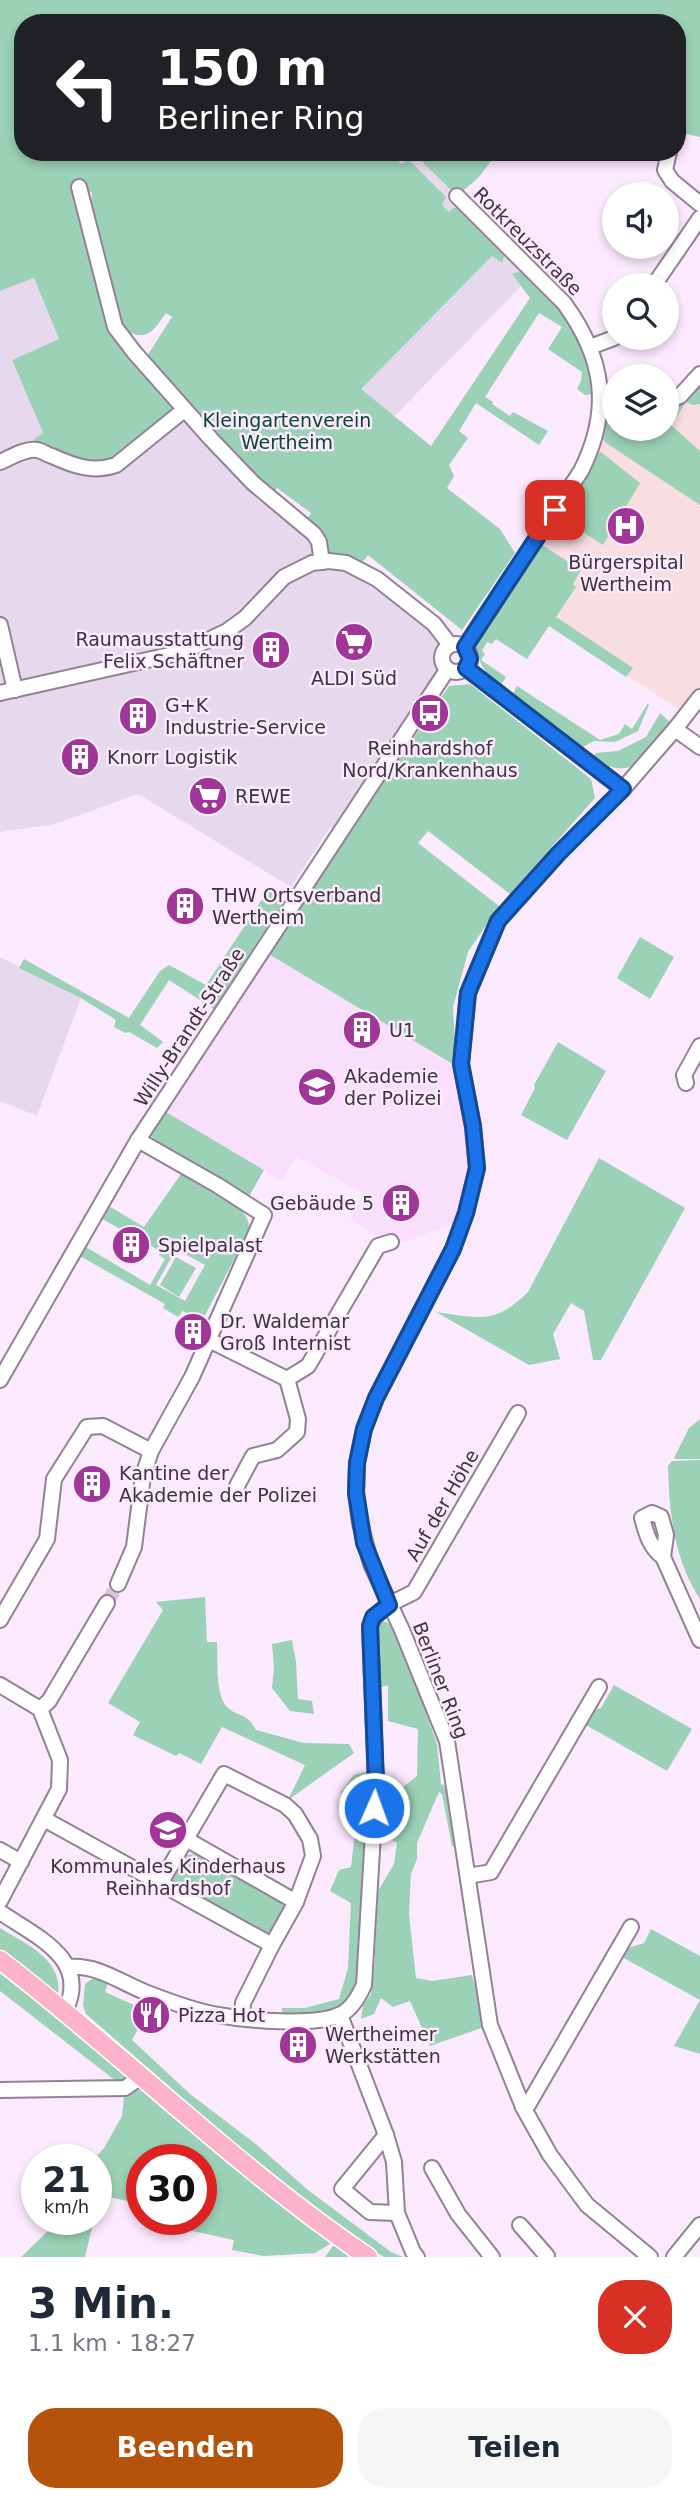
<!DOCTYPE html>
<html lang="de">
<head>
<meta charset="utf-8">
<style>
  :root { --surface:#fff; --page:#f6f6f7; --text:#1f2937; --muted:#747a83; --accent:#b45309 }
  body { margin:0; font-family:"DejaVu Sans",sans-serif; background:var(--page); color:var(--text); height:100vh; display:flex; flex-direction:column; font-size:26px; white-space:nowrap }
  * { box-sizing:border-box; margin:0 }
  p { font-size:23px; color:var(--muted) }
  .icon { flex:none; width:38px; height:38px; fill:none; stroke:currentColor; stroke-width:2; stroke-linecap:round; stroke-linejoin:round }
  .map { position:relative; height:2257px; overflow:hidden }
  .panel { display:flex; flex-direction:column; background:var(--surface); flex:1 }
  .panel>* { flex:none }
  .top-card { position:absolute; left:14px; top:14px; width:672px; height:147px; border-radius:28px; box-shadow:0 4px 10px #0003; background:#202124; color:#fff; overflow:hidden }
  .controls { position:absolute; left:602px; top:182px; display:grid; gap:14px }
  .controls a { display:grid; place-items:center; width:77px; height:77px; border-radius:50%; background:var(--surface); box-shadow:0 4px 10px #0003; font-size:35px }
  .speed { position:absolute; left:21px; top:2144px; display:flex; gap:14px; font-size:35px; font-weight:700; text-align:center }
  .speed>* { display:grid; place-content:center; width:91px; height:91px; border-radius:50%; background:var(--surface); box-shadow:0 4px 10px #0003; line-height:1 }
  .speed small { font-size:18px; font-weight:400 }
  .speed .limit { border:10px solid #d22; background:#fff; color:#111 }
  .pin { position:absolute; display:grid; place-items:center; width:60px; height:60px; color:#fff; margin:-30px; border-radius:14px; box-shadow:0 4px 10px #0006 }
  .me { position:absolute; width:77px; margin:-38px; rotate:2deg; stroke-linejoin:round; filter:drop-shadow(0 0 5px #0008) }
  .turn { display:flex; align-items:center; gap:24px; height:147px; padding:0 28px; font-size:32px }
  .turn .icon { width:91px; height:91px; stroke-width:2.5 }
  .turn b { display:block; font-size:49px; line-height:60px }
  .round { display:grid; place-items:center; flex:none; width:74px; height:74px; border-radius:28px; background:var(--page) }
  .headline { display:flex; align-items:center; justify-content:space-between; height:119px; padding:0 28px }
  h1 { font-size:42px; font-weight:700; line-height:52px }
  .action { display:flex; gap:14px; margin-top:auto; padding:14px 28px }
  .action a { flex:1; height:80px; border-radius:28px; background:var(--accent); color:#fff; font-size:28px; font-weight:700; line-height:80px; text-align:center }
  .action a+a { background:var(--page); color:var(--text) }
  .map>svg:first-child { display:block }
  .commercial { fill:#e7d9ed }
  .built { fill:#fadefd }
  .medical { fill:#f9dee1 }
  .green { fill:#9bd1b6; fill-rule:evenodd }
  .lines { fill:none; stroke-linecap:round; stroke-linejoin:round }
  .minor-tunnel { stroke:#d5c5d7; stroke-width:14; stroke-dasharray:14 7; stroke-linecap:butt }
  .minor-casing { stroke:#958097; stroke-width:18 }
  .major-casing { stroke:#fff; stroke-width:21 }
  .minor { stroke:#fff; stroke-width:14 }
  .major { stroke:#fdb2cb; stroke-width:18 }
  .route-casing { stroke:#114b97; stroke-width:18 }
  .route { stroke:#1a73e8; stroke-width:12 }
  .labels { text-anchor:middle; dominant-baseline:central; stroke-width:5; stroke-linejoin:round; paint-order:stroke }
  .street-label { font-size:19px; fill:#3d343e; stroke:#fbe9fd }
  .park-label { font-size:19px; fill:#074831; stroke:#fbe9fd }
  .poi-label { font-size:19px; fill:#3d343e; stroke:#fbe9fd; text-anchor:start }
</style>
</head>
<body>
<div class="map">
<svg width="700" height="2257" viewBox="0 0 700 2257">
  <rect width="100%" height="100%" fill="#fbe9fd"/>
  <!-- commercial -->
  <g class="commercial">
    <path d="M353 152 391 157 397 152H412L534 273 377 434 261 332Z"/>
    <path d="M34 278 59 339 12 360 43 434 184 410 346 563 434 624 445 649 441 660 445 667 340 833 330 827 291 887 138 794 55 824 0 832V291Z"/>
    <path d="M0 957 81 998 37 1116 0 1101Z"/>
  </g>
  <!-- built -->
  <path class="built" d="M262 950 456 1066 472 1147 470 1186 455 1223 404 1242 381 1237 350 1219 363 1193 296 1156 282 1180 160 1108Z"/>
  <!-- medical -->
  <path class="medical" d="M698 389H700V690L683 712 507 595 596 456 607 421 614 429H667L675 407Z"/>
  <!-- green -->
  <g class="green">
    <path d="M0 0H700V137L677 132V23H23V152H178L179 155 190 152H397L394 156 401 164 409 160 446 197 442 205 449 212 453 208H458L505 253 502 263 492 256 361 389 431 446 530 298 512 274 522 271 527 274 566 316 585 349 594 388 591 394 585 395 577 389 581 381 582 372 548 349 562 327 539 313 485 397 493 402 492 404 510 416 513 412 548 431 539 445 476 403 459 431 468 438 449 465 454 476 447 488 500 529 515 553 462 630 368 555 358 568 329 561 304 524 311 513 277 488 272 494 248 472 147 356 172 317 166 313C152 333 146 342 122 329L90 209 92 192 82 195 115 327 182 407 104 469 37 450 34 439 43 433 12 360 59 339 34 278 0 291Z"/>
    <path d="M412 152H498L479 177 457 196Z"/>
    <path d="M700 386V404L693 405 686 402 671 425 700 451V505L606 443 600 436 605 423 614 413V429H667V407L688 400Z"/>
    <path d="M601 452 640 483 603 545 566 521 558 533 552 528 595 455Z"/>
    <path d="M542 545 581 570 573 584 576 587 556 617 633 668 626 677 549 626 527 659 496 639 492 644 487 642 482 651 485 654 481 660 506 677 501 685C483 673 477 660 475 639L538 546Z"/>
    <path d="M470 684 591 779 595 798 510 894 428 831 418 843 499 906 468 952 453 1007 456 1066 267 953 449 686Z"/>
    <path d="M517 686 600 740 619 734 625 724 632 729 648 703 649 705 638 731 615 742 594 741 581 748 512 696Z"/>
    <path d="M660 713 672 724C645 754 635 785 593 758L596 753 618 751 646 737Z"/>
    <path d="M268 890 292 906 220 1013 169 980 140 1025 163 1042 157 1048 129 1032 125 1033 114 1027 116 1020 81 998 19 968 24 959 129 1018 160 971 169 965 206 985Z"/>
    <path d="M640 937 674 957 650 999 617 978Z"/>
    <path d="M558 1042 606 1071 567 1140 521 1115 535 1088 534 1085Z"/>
    <path d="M166 1112 264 1170 248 1198 155 1145 151 1133Z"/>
    <path d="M599 1158 685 1208 601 1360H593L584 1311 571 1303 553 1334 560 1359 529 1365 436 1312C479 1318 495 1325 528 1292Z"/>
    <path d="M181 1174C203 1186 248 1201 250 1229L202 1321 183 1311 178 1317 163 1308 165 1304 78 1255 84 1246 150 1285 165 1259 159 1255 160 1251 99 1217 107 1205 144 1227ZM176 1249 205 1265 185 1301 156 1285Z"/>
    <path d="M176 1257 196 1268 179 1297 160 1285Z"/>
    <path d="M700 1419V1459H677L674 1458 689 1428Z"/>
    <path d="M700 1460V1599C674 1560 669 1512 668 1466L672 1461Z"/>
    <path d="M205 1597 207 1642H217C218 1660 215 1695 227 1707 238 1718 246 1711 256 1730L304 1743 349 1744 354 1753 288 1800 305 1765 222 1727 201 1764 179 1753 176 1756 133 1735 140 1722 108 1703 163 1610 156 1602Z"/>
    <path d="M384 1621 391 1625 415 1675 413 1676 437 1744 441 1784 449 1788 458 1846H452L442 1794 439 1792 417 1843V1859L411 1874 409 1914 416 1978 432 1981 472 1975 487 2026 430 2046 410 2001 393 2007 381 1998 374 2014 361 2019 363 2006 371 1994 374 1972 378 1891 394 1864 397 1843 381 1834 382 1824 402 1818 409 1804 403 1787 417 1776 418 1729 388 1721V1685L379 1688C378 1671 369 1630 384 1621Z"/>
    <path d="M292 1640 296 1662 298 1699 312 1701 314 1714 290 1711 272 1688 274 1667 272 1644Z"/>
    <path d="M614 1685 692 1729 667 1771 579 1721 584 1712 601 1708Z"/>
    <path d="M370 1771 358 1980C345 2017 316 2015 282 2014V2008H305L339 1999 348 1968 351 1903 330 1891 339 1870 351 1867 355 1833 344 1825 341 1792 354 1775Z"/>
    <path d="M199 1854 282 1901 284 1912 272 1934 263 1936 178 1889 172 1877 185 1855Z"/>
    <path d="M0 1928C27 1945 64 1959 58 1997L0 1954Z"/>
    <path d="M651 1929 700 1956V2000L622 1957 625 1949 644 1943Z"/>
    <path d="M0 1960 368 2257H325L338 2239 315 2253 264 2256 232 2250 234 2240 183 2229 185 2219H201V2160H142V2204L100 2195 96 2209V2160L94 2159 104 2148 122 2116 125 2088 0 1991Z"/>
    <path d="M92 1979H100L108 1983 105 1992 134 2005 131 2014 143 2020 132 2040 190 2094 257 2145 308 2190 391 2252 403 2257H384L360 2243 248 2155 86 2014 83 2005 85 1984Z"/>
    <path d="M700 2000V2054L674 2046Z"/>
    <path d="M56 2219H94L85 2257H21L49 2230Z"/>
  </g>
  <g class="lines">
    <!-- minor-tunnel -->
    <path class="minor-tunnel" d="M107 1603 118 1584"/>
    <!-- minor casing -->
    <g class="minor-casing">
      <g id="minor">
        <path d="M669 152 665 170 672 181 700 204"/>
        <path d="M79 187 115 327 134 352 211 439 253 483 314 534 319 542 322 562"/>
        <path d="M457 196 564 303C604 358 612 409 581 471L465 647"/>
        <path d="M654 285 700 218"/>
        <path d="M590 347 614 338"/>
        <path d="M667 402 680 396 700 374"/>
        <path d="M0 462C10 458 25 448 37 450 41 450 47 455 52 456 74 466 93 473 116 465L184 410"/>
        <path d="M0 625 15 690"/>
        <circle cx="456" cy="658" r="14"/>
        <path d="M466 668 623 789"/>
        <path d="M0 693 183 652 227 631 245 618 284 577 312 563 329 561 346 563 377 579 434 624 450 645"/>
        <path d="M675 729 700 747"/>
        <path d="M686 1083 684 1075 700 1046"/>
        <path d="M209 1340 287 1379 308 1366 378 1246 391 1242"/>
        <path d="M0 1380 138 1140 447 670"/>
        <path d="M237 1486 253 1456 277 1450 297 1432 298 1419 287 1379"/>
        <path d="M663 1557 666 1535 661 1517 652 1513 642 1518C646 1533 650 1548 663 1557L700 1640"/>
        <path d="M118 1584 134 1547 143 1476 151 1451 192 1377 264 1215 217 1185 138 1140"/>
        <path d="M0 1620 47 1539 54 1479 87 1427 103 1426 151 1451"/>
        <path d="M0 1685 40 1709 60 1760 59 1789 0 1901"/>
        <path d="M40 1709 49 1701 107 1603"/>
        <path d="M44 1819 272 1945 243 2003 242 2018"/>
        <path d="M186 1839 224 1774 285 1805 295 1814 310 1839 313 1856 296 1902"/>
        <path d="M0 1850 21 1862"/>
        <path d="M468 1876 491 1872 599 1687"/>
        <path d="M160 1884 186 1839 296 1902 272 1945"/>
        <path d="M0 1912C35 1936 91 1959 65 2011"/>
        <path d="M70 1967C98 1965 120 1982 145 1992 168 2001 194 2011 218 2015 245 2020 317 2027 341 2014 352 2009 359 1996 364 1985L376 1783 370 1626C377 1607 397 1601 414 1592L518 1413"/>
        <path d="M340 2015 386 2135 394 2162 397 2213 413 2252 417 2257"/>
        <path d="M0 2090 125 2088 142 2076"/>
        <path d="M523 2107 528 2105 631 1927"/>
        <path d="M386 2135 342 2189 370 2212 397 2213"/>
        <path d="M432 2168 458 2214 492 2257"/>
        <path d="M520 2225 547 2256"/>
        <path d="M650 2257 587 2205 550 2155 523 2107 490 2025 447 1741 402 1630 371 1564 360 1523 356 1493 357 1463 364 1429 376 1398 453 1249 466 1213 477 1168 473 1127 461 1064 468 993 498 921 558 854 623 789 675 729 700 697"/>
        <path d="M674 2257 700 2225"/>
      </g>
    </g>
    <!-- major casing -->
    <g class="major-casing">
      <path id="major" d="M0 1960C125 2056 238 2169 368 2257"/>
    </g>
    <!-- minor -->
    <use href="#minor" class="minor"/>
    <!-- major -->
    <use href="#major" class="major"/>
  </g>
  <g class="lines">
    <!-- route casing -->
    <g class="route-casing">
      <path id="route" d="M374 1808 376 1783 370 1626 373 1617 389 1605 364 1543 356 1493 357 1463 364 1429 376 1398 453 1249 466 1213 477 1168 473 1126 461 1064 468 993 498 921 558 854 623 789 466 668 470 659 465 647 555 510"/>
    </g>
    <!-- route -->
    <use href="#route" class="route"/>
  </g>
  <!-- icons -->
  <defs>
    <g id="hospital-disc" transform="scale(2.0125)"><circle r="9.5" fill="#a03698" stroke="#fbe9fd"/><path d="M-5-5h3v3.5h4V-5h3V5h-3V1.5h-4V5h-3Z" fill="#fff"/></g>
    <g id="supermarket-disc" transform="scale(2.0125)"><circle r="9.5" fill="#a03698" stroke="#fbe9fd"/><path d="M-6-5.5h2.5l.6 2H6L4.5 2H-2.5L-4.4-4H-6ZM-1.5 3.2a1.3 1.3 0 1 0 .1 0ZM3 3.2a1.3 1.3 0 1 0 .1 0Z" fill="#fff"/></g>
    <g id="building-disc" transform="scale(2.0125)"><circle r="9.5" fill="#a03698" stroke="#fbe9fd"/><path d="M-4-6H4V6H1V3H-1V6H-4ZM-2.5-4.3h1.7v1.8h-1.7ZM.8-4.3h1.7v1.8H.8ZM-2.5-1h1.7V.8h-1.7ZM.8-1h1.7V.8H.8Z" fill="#fff"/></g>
    <g id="bus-disc" transform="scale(2.0125)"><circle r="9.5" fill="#a03698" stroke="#fbe9fd"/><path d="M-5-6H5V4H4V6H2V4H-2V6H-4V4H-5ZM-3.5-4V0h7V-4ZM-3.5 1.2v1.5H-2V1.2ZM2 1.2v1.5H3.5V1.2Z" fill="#fff"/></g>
    <g id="university-disc" transform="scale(2.0125)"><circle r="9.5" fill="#a03698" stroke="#fbe9fd"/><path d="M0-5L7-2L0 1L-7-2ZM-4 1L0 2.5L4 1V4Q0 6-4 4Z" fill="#fff"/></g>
    <g id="school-disc" transform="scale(2.0125)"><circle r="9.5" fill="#a03698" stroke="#fbe9fd"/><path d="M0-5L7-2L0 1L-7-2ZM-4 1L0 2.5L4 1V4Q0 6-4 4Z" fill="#fff"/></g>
    <g id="restaurant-disc" transform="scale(2.0125)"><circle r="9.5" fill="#a03698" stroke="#fbe9fd"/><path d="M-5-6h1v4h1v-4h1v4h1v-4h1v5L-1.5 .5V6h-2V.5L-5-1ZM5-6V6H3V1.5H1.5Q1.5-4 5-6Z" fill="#fff"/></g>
  </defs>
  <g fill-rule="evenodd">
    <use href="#hospital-disc" x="626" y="526"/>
    <use href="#supermarket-disc" x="354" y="642"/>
    <use href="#building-disc" x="271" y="650"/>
    <use href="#bus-disc" x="430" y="713"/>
    <use href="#building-disc" x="138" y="716"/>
    <use href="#building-disc" x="80" y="757"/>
    <use href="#supermarket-disc" x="208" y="796"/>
    <use href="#building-disc" x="185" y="906"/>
    <use href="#building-disc" x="362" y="1030"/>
    <use href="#university-disc" x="317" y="1087"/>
    <use href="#building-disc" x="401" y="1203"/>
    <use href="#building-disc" x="131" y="1245"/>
    <use href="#building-disc" x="193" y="1332"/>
    <use href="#building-disc" x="92" y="1484"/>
    <use href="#school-disc" x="168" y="1830"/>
    <use href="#restaurant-disc" x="151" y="2015"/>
    <use href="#building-disc" x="298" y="2045"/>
  </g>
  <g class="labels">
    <!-- street labels -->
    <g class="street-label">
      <text transform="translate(528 241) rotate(45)">Rotkreuzstraße</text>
      <text transform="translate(189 1027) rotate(-57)">Willy-Brandt-Straße</text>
      <text transform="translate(442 1505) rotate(-60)">Auf der Höhe</text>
      <text transform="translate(441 1680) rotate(69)">Berliner Ring</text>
    </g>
    <!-- park labels -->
    <g class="park-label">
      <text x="287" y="420">Kleingartenverein<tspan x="287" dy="22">Wertheim</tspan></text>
    </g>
    <!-- poi labels -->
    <g class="poi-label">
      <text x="626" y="562" text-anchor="middle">Bürgerspital<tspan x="626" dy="22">Wertheim</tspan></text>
      <text x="244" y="639" text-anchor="end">Raumausstattung<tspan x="244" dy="22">Felix Schäftner</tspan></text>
      <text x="354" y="678" text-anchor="middle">ALDI Süd</text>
      <text x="165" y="705">G+K<tspan x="165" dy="22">Industrie-Service</tspan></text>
      <text x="430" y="748" text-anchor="middle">Reinhardshof<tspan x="430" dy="22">Nord/Krankenhaus</tspan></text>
      <text x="107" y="757">Knorr Logistik</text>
      <text x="235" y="796">REWE</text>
      <text x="212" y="895">THW Ortsverband<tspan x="212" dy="22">Wertheim</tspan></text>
      <text x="389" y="1030">U1</text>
      <text x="344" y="1076">Akademie<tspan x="344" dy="22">der Polizei</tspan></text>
      <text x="374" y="1203" text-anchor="end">Gebäude 5</text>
      <text x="158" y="1245">Spielpalast</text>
      <text x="220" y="1321">Dr. Waldemar<tspan x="220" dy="22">Groß Internist</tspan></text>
      <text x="119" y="1473">Kantine der<tspan x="119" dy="22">Akademie der Polizei</tspan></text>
      <text x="168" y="1866" text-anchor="middle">Kommunales Kinderhaus<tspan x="168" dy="22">Reinhardshof</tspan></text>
      <text x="178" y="2015">Pizza Hot</text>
      <text x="325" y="2034">Wertheimer<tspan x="325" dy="22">Werkstätten</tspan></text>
    </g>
  </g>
</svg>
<div class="controls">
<a><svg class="icon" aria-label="sound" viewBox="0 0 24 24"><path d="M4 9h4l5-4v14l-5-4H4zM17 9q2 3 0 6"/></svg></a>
<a><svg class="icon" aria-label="search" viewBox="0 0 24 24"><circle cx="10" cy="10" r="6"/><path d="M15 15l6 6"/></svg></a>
<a><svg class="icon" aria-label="layers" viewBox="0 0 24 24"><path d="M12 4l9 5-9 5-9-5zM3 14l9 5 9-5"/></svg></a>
</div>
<div class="speed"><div>21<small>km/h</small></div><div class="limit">30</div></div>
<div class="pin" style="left:555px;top:510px;background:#d93025"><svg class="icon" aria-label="arrive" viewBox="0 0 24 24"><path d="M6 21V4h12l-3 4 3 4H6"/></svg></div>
<svg class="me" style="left:374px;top:1808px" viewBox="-20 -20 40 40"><circle r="17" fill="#1a73e8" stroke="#fff" stroke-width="3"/><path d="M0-11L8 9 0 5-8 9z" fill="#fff"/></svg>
<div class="top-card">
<div class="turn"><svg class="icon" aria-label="left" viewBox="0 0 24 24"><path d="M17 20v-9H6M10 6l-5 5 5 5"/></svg><div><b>150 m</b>Berliner Ring</div></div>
</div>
</div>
<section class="panel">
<div class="headline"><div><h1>3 Min.</h1><p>1.1 km · 18:27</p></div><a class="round" style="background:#d93025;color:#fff"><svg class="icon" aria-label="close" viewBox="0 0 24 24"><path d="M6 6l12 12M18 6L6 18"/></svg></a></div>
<div class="action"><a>Beenden</a><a>Teilen</a></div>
</section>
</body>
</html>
